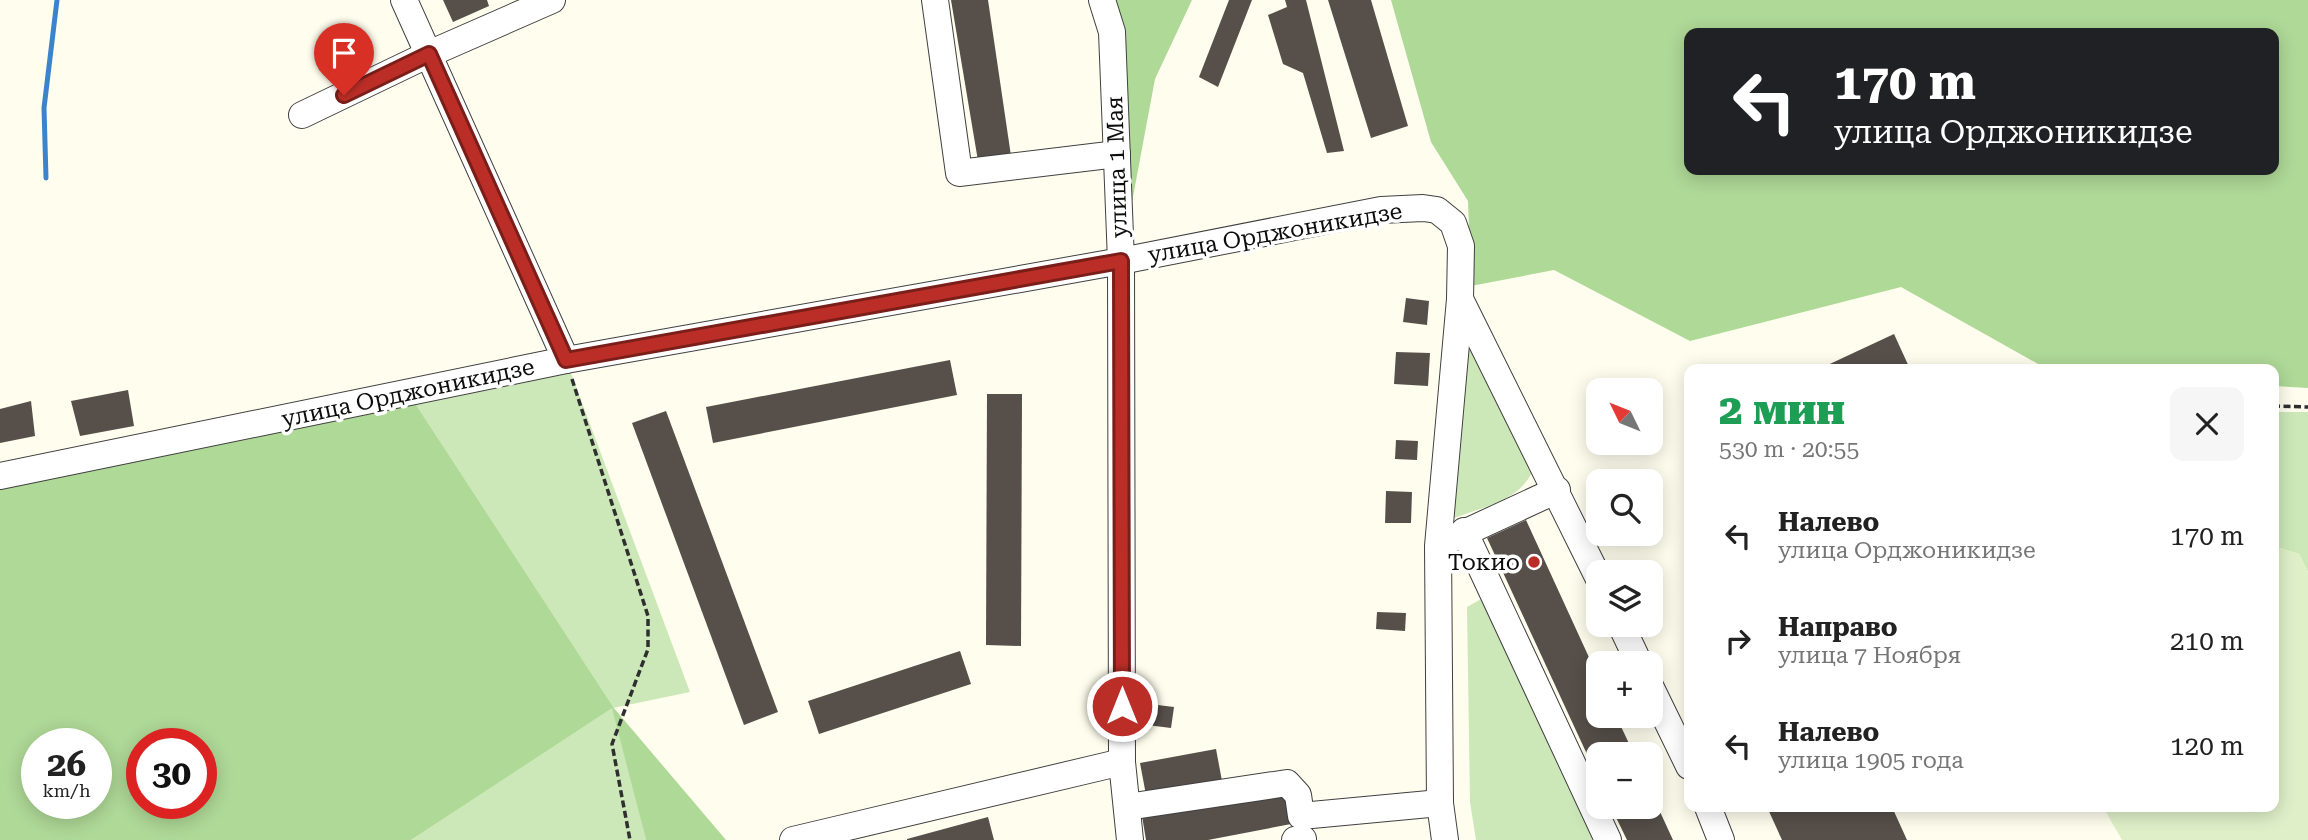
<!DOCTYPE html>
<html lang="ru">
<head>
<meta charset="utf-8">
<style>
  :root { --surface:#fff; --page:#f6f6f6; --text:#222; --muted:#767676 }
  body { margin:0; font-family:"Roboto Serif",serif; background:var(--page); color:var(--text); height:100vh; display:flex; flex-direction:column; font-size:26px; white-space:nowrap }
  * { box-sizing:border-box; margin:0 }
  p { font-size:23px; color:var(--muted) }
  .icon { flex:none; width:38px; height:38px; fill:none; stroke:currentColor; stroke-width:2; stroke-linecap:round; stroke-linejoin:round }
  .map { position:relative; flex:1; overflow:hidden }
  .details { position:absolute; left:1684px; top:364px; width:595px; height:448px; display:flex; flex-direction:column; background:var(--surface); border-radius:14px; box-shadow:0 4px 18px #0003 }
  .details>* { flex:none }
  .top-card { position:absolute; left:1684px; top:28px; width:595px; height:147px; border-radius:14px; box-shadow:0 4px 18px #0003; background:#202124; color:#fff; overflow:hidden }
  .needle { width:46px; rotate:313deg }
  .tools { position:absolute; left:1586px; top:378px; display:grid; gap:14px }
  .tools a { display:grid; place-items:center; width:77px; height:77px; border-radius:14px; background:var(--surface); box-shadow:0 4px 18px #0003; font-size:35px }
  .speed { position:absolute; left:21px; top:728px; display:flex; gap:14px; font-size:35px; font-weight:700; text-align:center }
  .speed>* { display:grid; place-content:center; width:91px; height:91px; border-radius:50%; background:var(--surface); box-shadow:0 4px 18px #0003; line-height:1 }
  .speed small { font-size:18px; font-weight:400 }
  .speed .limit { border:10px solid #d22; background:#fff; color:#111 }
  .pin { position:absolute; display:grid; place-items:center; width:60px; height:60px; color:#fff; margin:-72px -30px; border-radius:50% 50% 50% 0; rotate:-45deg; box-shadow:0 0 7px #0007 }
  .pin .icon { rotate:45deg }
  .me { position:absolute; width:77px; margin:-38px; rotate:0deg; stroke-linejoin:round; filter:drop-shadow(0 0 5px #0008) }
  .turn { display:flex; align-items:center; gap:24px; height:147px; padding:0 35px; font-size:32px }
  .turn .icon { width:91px; height:91px; stroke-width:2.5 }
  .turn b { display:block; font-size:49px; line-height:60px }
  .round { display:grid; place-items:center; flex:none; width:74px; height:74px; border-radius:14px; background:var(--page) }
  .head { display:flex; align-items:center; justify-content:space-between; height:119px; padding:0 35px }
  h1 { font-size:42px; font-weight:800; line-height:52px; color:#1e9e55 }
  ul { padding:0; list-style:none }
  li { display:flex; align-items:center; gap:21px; height:105px; padding:0 35px }
  li div { flex:1 }
  li b { display:block; font-size:26px }
  li em { font-style:normal }
  .map>svg:first-child { display:block }
  .green { fill:#cce8b8 }
  .forest { fill:#afd997; fill-rule:evenodd }
  .pitch { fill:#dff0c9 }
  .lines { fill:none; stroke-linecap:round; stroke-linejoin:round }
  .stream { stroke:#3b84cb; stroke-width:5 }
  .building { fill:#564f4a }
  .minor-casing { stroke:#404040; stroke-width:28 }
  .path { stroke:#2f2f2f; stroke-width:3.5; stroke-dasharray:7 3.5; stroke-linecap:butt }
  .minor { stroke:#fff; stroke-width:26 }
  .route-casing { stroke:#7a1e19; stroke-width:18 }
  .route { stroke:#bb2e27; stroke-width:12 }
  .poi-dot { fill:#bb2e27; stroke:#fff; stroke-width:2.5 }
  .labels { text-anchor:middle; dominant-baseline:central; stroke-width:7; stroke-linejoin:round; paint-order:stroke }
  .street-label { font-size:23px; fill:#0d0d0d; stroke:#fff }
  .poi-label { font-size:23px; fill:#0d0d0d; stroke:#fff; text-anchor:end }
</style>
</head>
<body>
<div class="map">
<svg width="2308" height="840" viewBox="0 0 2308 840">
  <rect width="100%" height="100%" fill="#fffded"/>
  <!-- green -->
  <g class="green">
    <path d="M1463 318 1532 472C1519 501 1482 507 1454 518L1449 510Z"/>
    <path d="M566 360 690 692 613 708 646 840H411L612 707 409 394Z"/>
    <path d="M2273 412H2308V572L2299 554 2273 546Z"/>
    <path d="M1492 593 1608 840H1476L1470 802 1467 607Z"/>
  </g>
  <!-- forest -->
  <g class="forest">
    <path d="M1102 0H1192L1155 79 1121 261Z"/>
    <path d="M1391 0H2308V388L2273 386V369H2047L1901 287 1690 341 1554 270 1471 286 1468 201 1431 142ZM1689 33H2273V170H1689Z"/>
    <path d="M409 394 613 707 726 840H646L612 708 411 840H0V476ZM37 744H96V803H37ZM142 744H201V803H142Z"/>
  </g>
  <!-- pitch -->
  <path class="pitch" d="M2273 546 2299 554 2308 572V840H2122L2103 807H2273Z"/>
  <g class="lines">
    <!-- stream -->
    <path class="stream" d="M46 178 44 108 57 0"/>
  </g>
  <!-- building -->
  <g class="building">
    <path d="M443 0H487L489 6 453 22Z"/>
    <path d="M951 0H988L1011 156 978 161Z"/>
    <path d="M1229 0H1252L1218 87 1199 77Z"/>
    <path d="M1285 0H1306L1344 151 1327 153 1303 73 1283 64 1268 15 1287 7Z"/>
    <path d="M1328 0H1371L1408 126 1371 138Z"/>
    <path d="M1406 298 1429 301 1427 325 1403 322Z"/>
    <path d="M1894 334 1910 369H1819Z"/>
    <path d="M1396 352 1430 353 1428 386 1394 384Z"/>
    <path d="M950 360 957 395 713 443 706 407Z"/>
    <path d="M128 390 134 426 80 436 71 401Z"/>
    <path d="M987 394H1022L1021 646 986 645Z"/>
    <path d="M31 401 35 436 0 443V409Z"/>
    <path d="M666 411 778 712 744 725 632 423Z"/>
    <path d="M1396 440 1418 441 1417 460 1395 459Z"/>
    <path d="M1386 491 1412 492 1411 523H1385Z"/>
    <path d="M1526 520 1598 677V716H1616L1634 754H1598V778L1487 538Z"/>
    <path d="M1377 612 1406 613 1405 631 1376 629Z"/>
    <path d="M960 651 971 684 819 734 808 701Z"/>
    <path d="M1141 703 1174 707 1171 728 1139 724Z"/>
    <path d="M1216 749 1222 781 1146 795 1140 763Z"/>
    <path d="M1284 789 1291 824 1208 840H1146L1142 816Z"/>
    <path d="M1650 790 1673 840H1627L1611 807H1650Z"/>
    <path d="M1767 807H1892L1907 840H1782Z"/>
    <path d="M988 817 994 840H907V839Z"/>
  </g>
  <g class="lines">
    <!-- minor casing -->
    <g class="minor-casing">
      <g id="minor">
        <path d="M404 0 566 360"/>
        <path d="M935 0 959 173 1117 154"/>
        <path d="M1102 0 1112 32 1121 261 1122 762 1130 840"/>
        <path d="M302 115 429 54 552 0"/>
        <path d="M1460 299 1598 577"/>
        <path d="M0 476 566 360 1121 261 1381 210 1423 208 1437 210 1453 223 1461 246 1460 299 1438 546 1440 803 1445 840"/>
        <path d="M1464 531 1608 840"/>
        <path d="M1449 540 1557 490"/>
        <path d="M1621 625 1639 663"/>
        <path d="M1650 686 1689 766"/>
        <path d="M1127 807 1287 783 1298 795 1301 816 1440 803"/>
        <path d="M1708 807 1721 840"/>
        <path d="M793 840 1122 762"/>
        <path d="M1295 840 1303 839"/>
      </g>
    </g>
    <!-- path -->
    <g class="path">
      <path d="M572 379 648 616V649L612 744 630 840"/>
      <path d="M2273 406 2308 407"/>
    </g>
    <!-- minor -->
    <use href="#minor" class="minor"/>
  </g>
  <g class="lines">
    <!-- route casing -->
    <g class="route-casing">
      <path id="route" d="M344 95 429 54 566 360 1121 261 1122 706"/>
    </g>
    <!-- route -->
    <use href="#route" class="route"/>
  </g>
  <!-- markers -->
  <circle class="poi-dot" cx="1534" cy="562" r="7"/>
  <g class="labels">
    <!-- street labels -->
    <g class="street-label">
      <text transform="translate(1117 167) rotate(-92)">улица 1 Мая</text>
      <text transform="translate(1275 233) rotate(-10)">улица Орджоникидзе</text>
      <text transform="translate(408 393) rotate(-12)">улица Орджоникидзе</text>
    </g>
    <!-- poi labels -->
    <g class="poi-label">
      <text x="1520" y="562">Токио</text>
    </g>
  </g>
</svg>
<div class="tools">
<a><svg class="needle" viewBox="-14 -14 28 28"><path d="M0-13l5 13h-10z" fill="#e53935"/><path d="M0 13l5-13h-10z" fill="#767676"/></svg></a>
<a><svg class="icon" aria-label="search" viewBox="0 0 24 24"><circle cx="10" cy="10" r="6"/><path d="M15 15l6 6"/></svg></a>
<a><svg class="icon" aria-label="layers" viewBox="0 0 24 24"><path d="M12 4l9 5-9 5-9-5zM3 14l9 5 9-5"/></svg></a>
<a>+</a>
<a>−</a>
</div>
<div class="speed"><div>26<small>km/h</small></div><div class="limit">30</div></div>
<div class="pin" style="left:344px;top:95px;background:#d93025"><svg class="icon" aria-label="arrive" viewBox="0 0 24 24"><path d="M6 21V4h12l-3 4 3 4H6"/></svg></div>
<svg class="me" style="left:1122px;top:706px" viewBox="-20 -20 40 40"><circle r="17" fill="#bb2e27" stroke="#fff" stroke-width="3"/><path d="M0-11L8 9 0 5-8 9z" fill="#fff"/></svg>
<div class="top-card">
<div class="turn"><svg class="icon" aria-label="left" viewBox="0 0 24 24"><path d="M17 20v-9H6M10 6l-5 5 5 5"/></svg><div><b>170 m</b>улица Орджоникидзе</div></div>
</div>
<section class="details">
<div class="head"><div><h1>2 мин</h1><p>530 m · 20:55</p></div><a class="round"><svg class="icon" aria-label="close" viewBox="0 0 24 24"><path d="M6 6l12 12M18 6L6 18"/></svg></a></div>
<ul>
<li><svg class="icon" aria-label="left" viewBox="0 0 24 24"><path d="M17 20v-9H6M10 6l-5 5 5 5"/></svg><div><b>Налево</b><p>улица Орджоникидзе</p></div><em>170 m</em></li>
<li><svg class="icon" aria-label="right" viewBox="0 0 24 24"><path d="M7 20v-9h11M14 6l5 5-5 5"/></svg><div><b>Направо</b><p>улица 7 Ноября</p></div><em>210 m</em></li>
<li><svg class="icon" aria-label="left" viewBox="0 0 24 24"><path d="M17 20v-9H6M10 6l-5 5 5 5"/></svg><div><b>Налево</b><p>улица 1905 года</p></div><em>120 m</em></li>
</ul>
</section>
</div>
</body>
</html>
